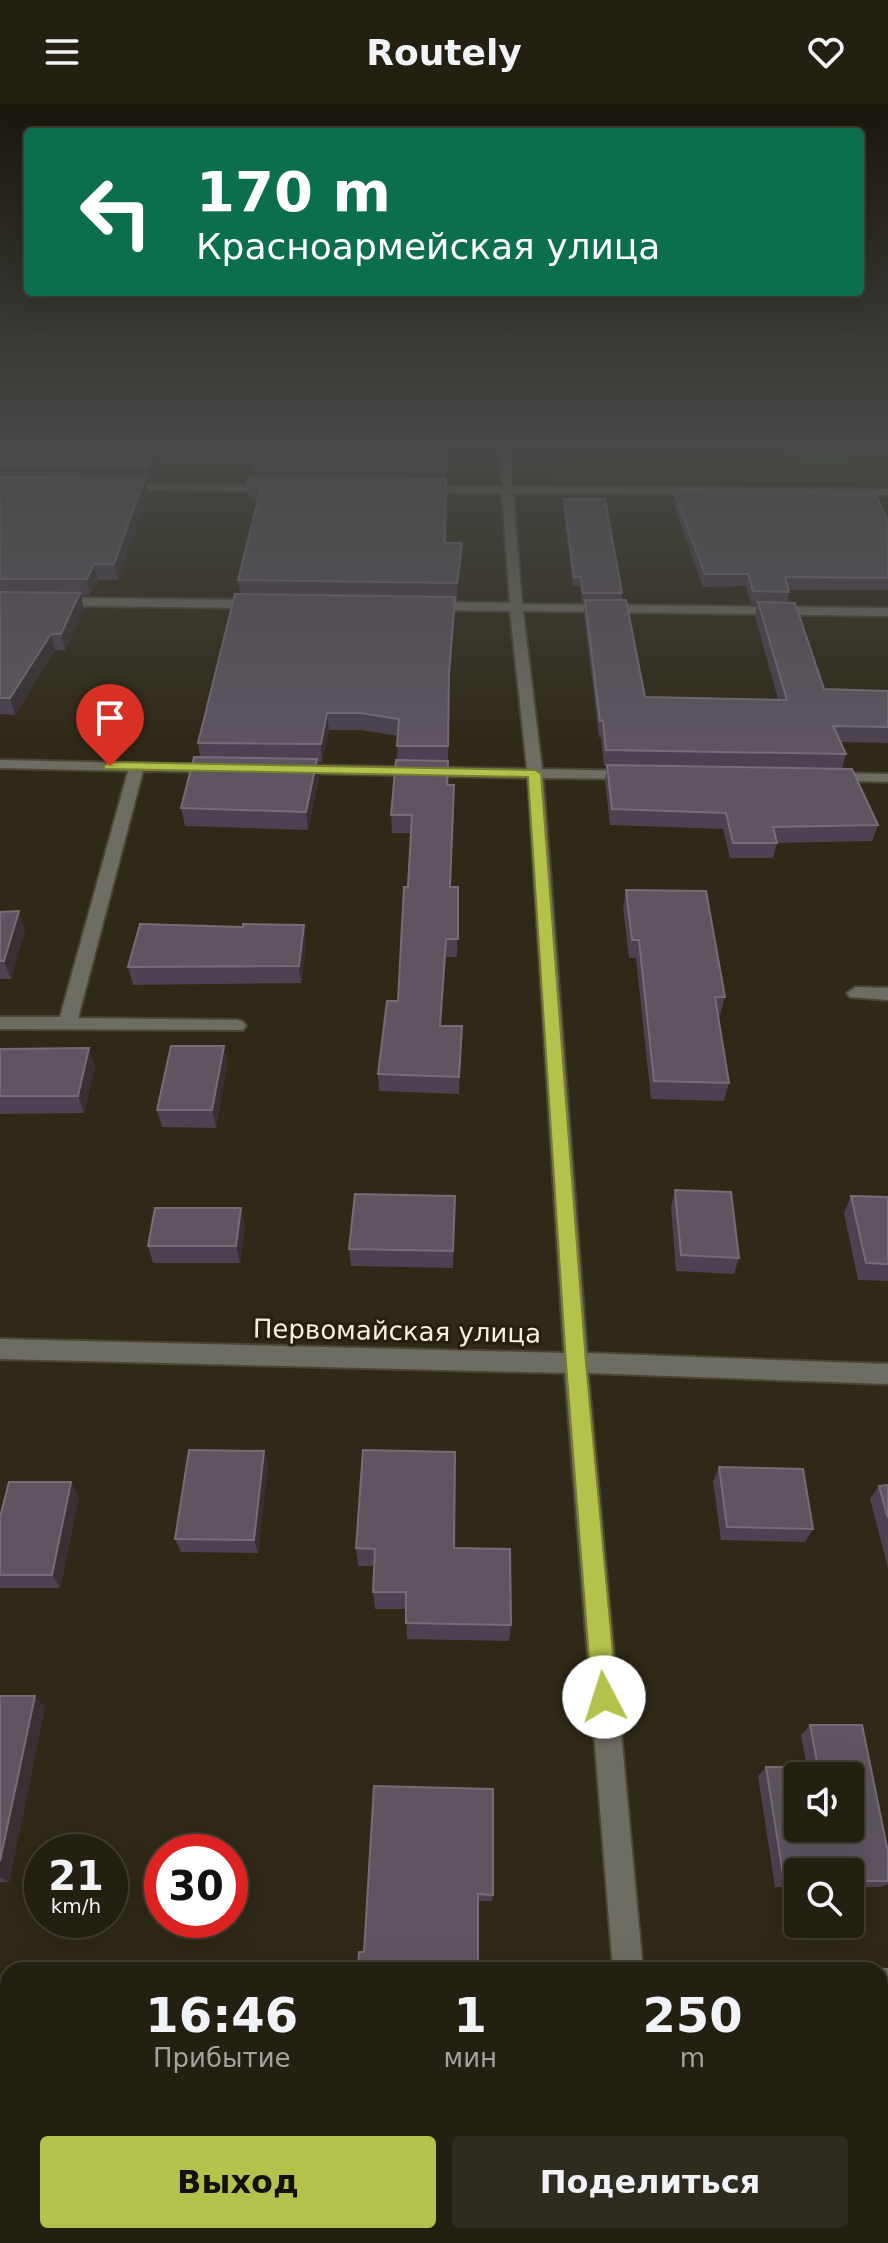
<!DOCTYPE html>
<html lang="ru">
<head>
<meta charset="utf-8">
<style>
  :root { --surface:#231f11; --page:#2f2c1f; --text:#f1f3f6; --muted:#a3a29f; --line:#403d31; --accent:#b4c24b }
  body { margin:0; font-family:"DejaVu Sans",sans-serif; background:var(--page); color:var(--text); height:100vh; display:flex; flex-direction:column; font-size:30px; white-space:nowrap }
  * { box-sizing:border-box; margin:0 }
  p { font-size:26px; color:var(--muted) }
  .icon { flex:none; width:44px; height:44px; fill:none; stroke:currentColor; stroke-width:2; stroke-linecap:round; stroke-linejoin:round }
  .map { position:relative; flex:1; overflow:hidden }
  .details { position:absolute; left:0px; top:1858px; width:888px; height:282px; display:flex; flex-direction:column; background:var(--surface); border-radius:24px 24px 0 0; box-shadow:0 8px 32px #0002,0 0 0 2px var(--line) }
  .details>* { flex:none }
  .guide { position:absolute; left:24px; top:24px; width:840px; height:168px; border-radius:8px; box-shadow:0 8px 32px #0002,0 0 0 2px var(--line); background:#0b6e4f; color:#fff; overflow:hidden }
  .tools { position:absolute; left:784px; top:1658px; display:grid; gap:16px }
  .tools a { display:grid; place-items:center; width:80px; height:80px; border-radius:8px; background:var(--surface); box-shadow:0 8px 32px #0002,0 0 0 2px var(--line); font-size:40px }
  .speed { position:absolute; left:24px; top:1730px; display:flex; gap:16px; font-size:40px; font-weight:700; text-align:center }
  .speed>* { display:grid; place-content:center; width:104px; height:104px; border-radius:50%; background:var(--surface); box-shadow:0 8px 32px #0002,0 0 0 2px var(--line); line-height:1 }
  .speed small { font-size:20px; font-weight:400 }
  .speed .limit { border:12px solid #d22; background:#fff; color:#111 }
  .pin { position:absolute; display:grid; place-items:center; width:68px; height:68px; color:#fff; margin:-82px -34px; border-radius:50% 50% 50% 0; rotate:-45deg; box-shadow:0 0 8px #0007 }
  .pin .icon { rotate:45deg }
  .me { position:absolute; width:88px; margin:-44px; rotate:355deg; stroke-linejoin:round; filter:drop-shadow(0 0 6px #0008) }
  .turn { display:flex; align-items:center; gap:28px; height:168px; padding:0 40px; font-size:36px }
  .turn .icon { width:104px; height:104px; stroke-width:2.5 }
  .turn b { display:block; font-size:56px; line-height:68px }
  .eta { display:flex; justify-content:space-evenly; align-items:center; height:136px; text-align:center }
  .eta b { font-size:48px; font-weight:700; line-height:56px }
  .primary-button { display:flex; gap:16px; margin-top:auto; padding:16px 40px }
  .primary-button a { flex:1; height:92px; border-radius:8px; background:var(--accent); color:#111; font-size:32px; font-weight:700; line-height:92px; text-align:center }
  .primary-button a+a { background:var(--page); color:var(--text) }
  header { display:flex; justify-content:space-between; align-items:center; height:104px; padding:0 40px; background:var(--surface); font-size:36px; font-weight:700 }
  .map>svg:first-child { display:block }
  .built { fill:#3b3119 }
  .green { fill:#315315 }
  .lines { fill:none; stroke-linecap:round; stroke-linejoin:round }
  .minor-casing { stroke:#4b4534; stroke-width:4 }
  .minor { fill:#6e6d64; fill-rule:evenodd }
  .wall { fill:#4c4251 }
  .shaded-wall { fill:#393033 }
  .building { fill:#5e5561; stroke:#756d76; stroke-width:2; fill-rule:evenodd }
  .route { fill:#b4c24b; stroke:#757e31; stroke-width:2 }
  .labels { text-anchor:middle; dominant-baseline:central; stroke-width:6; stroke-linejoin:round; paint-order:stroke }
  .street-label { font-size:26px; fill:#f4f0e5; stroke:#251f0d }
</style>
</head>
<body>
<header><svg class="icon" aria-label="menu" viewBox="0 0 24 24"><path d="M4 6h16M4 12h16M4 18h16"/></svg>Routely<svg class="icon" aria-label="heart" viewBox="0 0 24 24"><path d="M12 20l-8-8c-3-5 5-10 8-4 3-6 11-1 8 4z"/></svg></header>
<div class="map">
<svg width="888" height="2139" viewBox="0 0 888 2139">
  <rect width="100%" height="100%" fill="#2f2917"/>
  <!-- built -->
  <path class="built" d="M544 344H888V377L547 379Z"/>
  <!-- green -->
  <path class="green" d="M783 344H888V356L807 359 794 355Z"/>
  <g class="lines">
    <!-- minor casing -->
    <g class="minor-casing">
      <g id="minor">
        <path d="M499 344H509L512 382 888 385V391L513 389 522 500 888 504V512L523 507 542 665 632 667 639 671 632 675 543 674 587 1249 888 1260V1280L588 1269 643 1866H613L565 1269 0 1255V1235L564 1249 528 674 292 669 285 665 292 661 527 665 510 507 428 506 422 502 428 498 510 499 502 389 420 388 415 385 420 382H502Z"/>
        <path d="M116 381H272L277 384 272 387 120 386 115 383Z"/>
        <path d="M0 493 260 496 266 500 260 504 0 501Z"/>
        <path d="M0 656 221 661 223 664 216 668 143 667 78 914 237 916 243 918 246 922 243 926 0 925V913H60L128 667 0 664Z"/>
        <path d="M832 669 888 670V678L827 676V670Z"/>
        <path d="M856 883 888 884V896L850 893 847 889Z"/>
        <path d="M633 2132H667L668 2139H634Z"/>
      </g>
    </g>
    <!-- minor -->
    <use href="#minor" class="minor"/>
  </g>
  <!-- wall -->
  <g class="wall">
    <path d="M0 344H448L445 439 462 456 457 496H455L449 587 448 660 451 783H458L457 853H446L441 922H462L459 990 379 987 378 970 398 897 411 729H392L391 711 397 656 398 632 361 626H329L322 658H318L319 673 308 726 185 722 181 704 200 653 198 639 240 490 238 476 257 399 249 396 247 380 254 374 253 360 158 358 152 377H145L148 389 118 476H98L90 491H81L84 505 65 546H55L15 611 0 610Z"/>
    <path d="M674 388 888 417V486H789L787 499 824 585 888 587V639L840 638 846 650 842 665 878 721 872 737 777 739 773 754H730L723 725 610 721 605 677 607 662H604L601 633H599L584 511 585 498H582L580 482H573L563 403 564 395 622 489V496L645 593 778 595 755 513 757 500H751L746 482 703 483 673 399Z"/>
    <path d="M626 786 725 893 720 911H718L729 979 724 997 651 995 636 854H629L623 804Z"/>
    <path d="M0 808 25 825 11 875H0Z"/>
    <path d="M304 821 306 839 301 879 133 881 128 863 243 823Z"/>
    <path d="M224 942 227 960 216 1024 162 1023 157 1006Z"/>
    <path d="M0 945 95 962 84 1009 0 1010Z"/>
    <path d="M675 1086 739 1154 734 1170 676 1167 671 1103Z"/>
    <path d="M455 1092 453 1164 351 1162 349 1145Z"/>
    <path d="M851 1092 888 1093V1177L858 1176 844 1109Z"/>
    <path d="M245 1121 240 1159H153L148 1142Z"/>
    <path d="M264 1347 268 1361 258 1449 181 1448 175 1435Z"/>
    <path d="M719 1363 813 1425 805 1438 721 1436 713 1377Z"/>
    <path d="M888 1381V1464L870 1395 879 1382Z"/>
    <path d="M79 1392 60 1484H0V1413Z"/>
    <path d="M356 1444H454L511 1521 509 1537 407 1535 406 1505H375L373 1488 375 1462H358Z"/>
    <path d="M0 1592 45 1603 9 1778H0Z"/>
    <path d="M810 1621 888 1748V1780L882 1783H850V1768H798V1783H775L758 1672 766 1663H807L801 1631Z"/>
    <path d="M374 1682 493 1791 492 1797H478V1866L364 1848Z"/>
  </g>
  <!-- shaded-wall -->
  <g class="shaded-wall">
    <path d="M156 344 158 358 152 377 149 362Z"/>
    <path d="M145 374 148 389 118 476 114 460Z"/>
    <path d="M462 439V456L457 496V479Z"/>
    <path d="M94 460 98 476 90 491 87 475Z"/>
    <path d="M80 489 84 505 65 546 61 530Z"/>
    <path d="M455 493V509L449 587 448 660 449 570Z"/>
    <path d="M51 530 55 546 15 611 10 594Z"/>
    <path d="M327 609 329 626 322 658 321 640Z"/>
    <path d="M317 655 319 673 308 726 306 708Z"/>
    <path d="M19 807 25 825 11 875 4 857Z"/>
    <path d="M304 821 306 839 301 879 299 862Z"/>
    <path d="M446 835V853L440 940V922Z"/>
    <path d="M224 942 227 960 216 1024 212 1006Z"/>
    <path d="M89 944 95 962 84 1009 78 992Z"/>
    <path d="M241 1104 245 1121 240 1159 236 1142Z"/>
    <path d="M264 1347 268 1361 258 1449 254 1436Z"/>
    <path d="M71 1378 79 1392 60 1484 52 1471Z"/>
    <path d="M35 1592 45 1603 9 1778 0 1773V1757Z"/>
    <path d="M8 1991V2052L0 2053V2032Z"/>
  </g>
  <!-- building -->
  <g class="building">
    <path d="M0 344H156L149 362H0Z"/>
    <path d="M208 344H447L446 364 253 363 258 345Z"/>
    <path d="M0 373 145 374 114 460H94L87 475H0Z"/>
    <path d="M249 374 446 375 445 439H462L457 479 238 476 261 384 247 380Z"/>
    <path d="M674 388 876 391 888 417V474L785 473 789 488 753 487 748 470H705Z"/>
    <path d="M564 395H605L622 489H583L581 473H574Z"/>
    <path d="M0 488 80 489 61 530H51L10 594H0Z"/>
    <path d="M235 490 455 493 449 570 448 642H397L399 615 360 609H327L321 640 198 639Z"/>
    <path d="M585 496H626L645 593 787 596 758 498 795 499 824 585 888 587V623L833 622 846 650 606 646 603 617H600Z"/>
    <path d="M194 653 317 655 306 708 181 704Z"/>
    <path d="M396 656 448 657 447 681H454L450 783H458V835H446L440 922H462L459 973 378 970 387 897H398L404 783H408L412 711H391Z"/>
    <path d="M607 661 852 665 878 721 773 723 777 739H733L726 709 612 705Z"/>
    <path d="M626 786 706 787 725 893H715L729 979 654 977 639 836H632Z"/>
    <path d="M19 807 4 857H0V808Z"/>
    <path d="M140 820 243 823V820L304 821 299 862 128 863Z"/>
    <path d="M171 942H224L212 1006H157Z"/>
    <path d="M89 944 78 992H0V945Z"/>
    <path d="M675 1086 731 1088 739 1154 681 1151Z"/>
    <path d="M355 1090 455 1092 453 1147 349 1145Z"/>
    <path d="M851 1092 888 1093V1160L866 1159Z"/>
    <path d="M155 1104H241L236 1142H148Z"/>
    <path d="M189 1346 264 1347 254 1436 175 1435Z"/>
    <path d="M363 1346 455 1348 454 1444 510 1445 511 1521 406 1519V1488H373L375 1445 356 1444Z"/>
    <path d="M719 1363 803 1365 813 1425 727 1423Z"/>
    <path d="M9 1378H71L52 1471H0V1413Z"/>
    <path d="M888 1381V1414L879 1382Z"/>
    <path d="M0 1592H35L0 1757Z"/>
    <path d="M810 1621H862L888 1748V1777H850V1768H798V1777H784L766 1663H818ZM798 1672H850V1724H798Z"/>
    <path d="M374 1682 493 1685V1791L478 1790V1866H358L359 1848H364Z"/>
    <path d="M826 1864 888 1865V1992L880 1991V1866H827Z"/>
    <path d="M0 1893H8V1991L0 2032Z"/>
    <rect x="389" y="2132" width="132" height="7"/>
  </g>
  <!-- sky -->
  <linearGradient id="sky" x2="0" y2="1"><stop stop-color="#1a170d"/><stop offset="0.53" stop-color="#474947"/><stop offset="1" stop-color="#474947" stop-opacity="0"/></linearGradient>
  <rect width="888" height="644" fill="url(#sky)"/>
  <!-- route -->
  <path class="route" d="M110 658 535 666 541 670 586 1259 617 1593 613 1602 604 1605 596 1602 592 1593 566 1259 528 673 105 665 103 662Z"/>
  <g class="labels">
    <!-- street labels -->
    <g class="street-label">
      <text transform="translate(397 1227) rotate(1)">Первомайская улица</text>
    </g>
  </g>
</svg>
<div class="tools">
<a><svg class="icon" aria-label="sound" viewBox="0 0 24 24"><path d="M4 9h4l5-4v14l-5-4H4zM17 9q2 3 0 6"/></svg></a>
<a><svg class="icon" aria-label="search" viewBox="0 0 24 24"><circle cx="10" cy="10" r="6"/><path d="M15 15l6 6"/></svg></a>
</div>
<div class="speed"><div>21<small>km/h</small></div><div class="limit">30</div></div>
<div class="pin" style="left:110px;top:662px;background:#d93025"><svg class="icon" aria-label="arrive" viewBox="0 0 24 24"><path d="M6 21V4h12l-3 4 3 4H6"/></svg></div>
<svg class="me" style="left:604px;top:1593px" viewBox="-20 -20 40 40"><circle r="19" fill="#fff"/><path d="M0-13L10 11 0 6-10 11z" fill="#b4c24b"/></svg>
<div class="guide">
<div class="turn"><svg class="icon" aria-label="left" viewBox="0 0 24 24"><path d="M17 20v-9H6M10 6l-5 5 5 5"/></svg><div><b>170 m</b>Красноармейская улица</div></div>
</div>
<section class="details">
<div class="eta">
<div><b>16:46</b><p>Прибытие</p></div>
<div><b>1</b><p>мин</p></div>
<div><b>250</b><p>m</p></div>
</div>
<div class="primary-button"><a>Выход</a><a>Поделиться</a></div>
</section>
</div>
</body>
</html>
